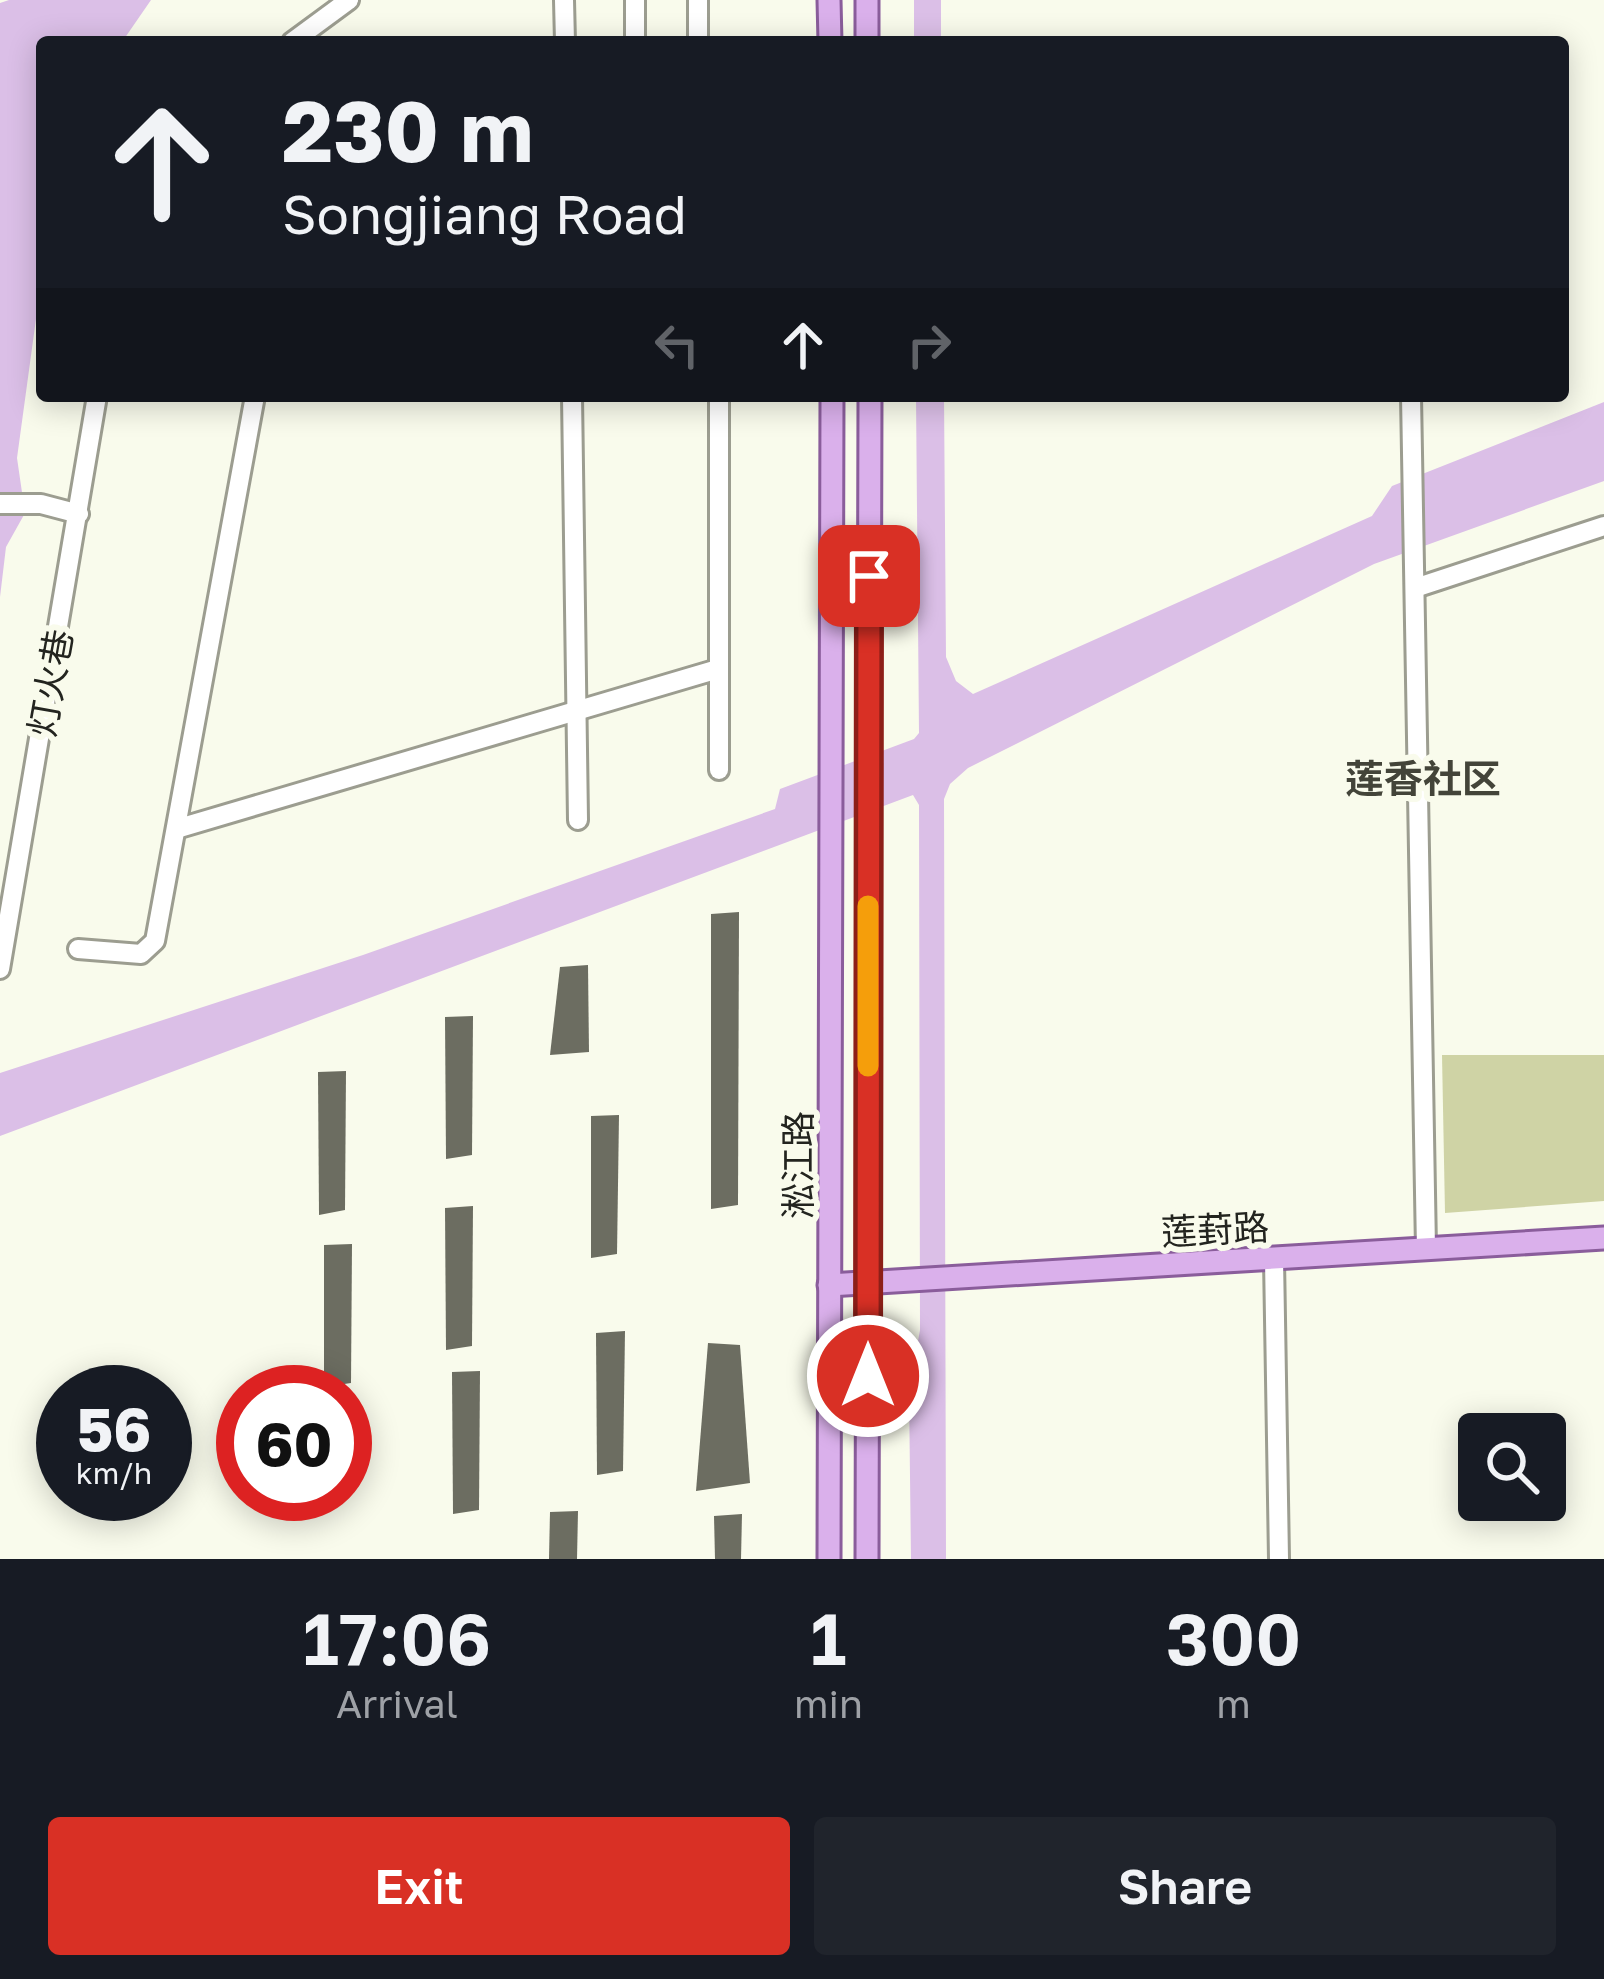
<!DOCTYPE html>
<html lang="en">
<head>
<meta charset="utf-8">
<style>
  :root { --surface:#171b24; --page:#20242c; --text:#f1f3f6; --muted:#9ea1a6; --accent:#d93025 }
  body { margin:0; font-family:"Golos Text","Noto Sans SC",sans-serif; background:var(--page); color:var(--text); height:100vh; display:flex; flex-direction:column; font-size:45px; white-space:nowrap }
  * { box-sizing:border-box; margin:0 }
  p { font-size:39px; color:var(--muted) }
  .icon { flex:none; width:66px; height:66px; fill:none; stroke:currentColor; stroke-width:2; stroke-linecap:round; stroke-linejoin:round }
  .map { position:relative; height:1559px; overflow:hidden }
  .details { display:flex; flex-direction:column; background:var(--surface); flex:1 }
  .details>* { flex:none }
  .top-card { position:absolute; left:36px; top:36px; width:1533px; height:366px; border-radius:12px; box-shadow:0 6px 30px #0003; background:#171b24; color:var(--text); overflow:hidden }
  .fabs { position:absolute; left:1458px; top:1413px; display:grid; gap:24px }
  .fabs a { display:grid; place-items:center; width:108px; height:108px; border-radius:12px; background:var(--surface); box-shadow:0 6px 30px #0003; font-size:60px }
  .speed { position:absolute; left:36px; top:1365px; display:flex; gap:24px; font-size:60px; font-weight:700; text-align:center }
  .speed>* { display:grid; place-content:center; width:156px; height:156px; border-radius:50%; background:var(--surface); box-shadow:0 6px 30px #0003; line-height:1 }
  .speed small { font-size:30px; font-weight:400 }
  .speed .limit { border:18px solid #d22; background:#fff; color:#111 }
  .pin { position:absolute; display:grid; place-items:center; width:102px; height:102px; color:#fff; margin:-51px; border-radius:24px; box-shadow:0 6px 18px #0006 }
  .me { position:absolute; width:132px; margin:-66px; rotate:0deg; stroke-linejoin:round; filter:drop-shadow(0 0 9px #0008) }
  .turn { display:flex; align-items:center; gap:42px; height:252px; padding:0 48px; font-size:54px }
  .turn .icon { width:156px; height:156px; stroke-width:2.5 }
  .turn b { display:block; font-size:84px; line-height:102px }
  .lanes { display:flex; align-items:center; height:114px; padding:0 48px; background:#0003; justify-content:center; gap:60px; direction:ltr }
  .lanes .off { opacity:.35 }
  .eta { display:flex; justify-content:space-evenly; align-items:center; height:204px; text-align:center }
  .eta b { font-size:72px; font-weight:600; line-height:84px }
  .cta { display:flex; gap:24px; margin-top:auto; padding:24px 48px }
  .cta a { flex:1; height:138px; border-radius:12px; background:var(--accent); color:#fff; font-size:48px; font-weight:600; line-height:138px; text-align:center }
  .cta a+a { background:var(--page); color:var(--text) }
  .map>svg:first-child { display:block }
  .green { fill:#cfd3a5 }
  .water { fill:#dbbfe7 }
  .building { fill:#6c6d61 }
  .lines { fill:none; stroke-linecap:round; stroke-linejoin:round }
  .minor-casing { stroke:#9c9d90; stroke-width:24 }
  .major-casing { stroke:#8a5d9b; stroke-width:27 }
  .minor { stroke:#fff; stroke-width:18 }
  .major { stroke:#dab0eb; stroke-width:21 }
  .route-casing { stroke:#8d1f18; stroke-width:30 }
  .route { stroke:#d93025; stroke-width:21 }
  .slow { stroke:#f59e0b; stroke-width:21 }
  .labels { text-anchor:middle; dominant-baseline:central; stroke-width:12; stroke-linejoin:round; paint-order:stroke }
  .street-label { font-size:36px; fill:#23241f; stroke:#f9fbec }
  .neighbourhood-label { font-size:39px; font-weight:bold; fill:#434439; stroke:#f9fbec }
</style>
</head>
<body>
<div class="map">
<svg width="1604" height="1559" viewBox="0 0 1604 1559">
  <rect width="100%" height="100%" fill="#f9fbec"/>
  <!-- green -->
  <path class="green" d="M1442 1055H1604V1201L1445 1213Z"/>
  <!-- water -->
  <g class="water">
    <path d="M9 0H151L122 42H42V275L17 458 25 513 6 547 0 597V3Z"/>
    <rect x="914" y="0" width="27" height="42"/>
    <path d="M916 396H944L946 657 956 681 973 694 1372 516 1392 486 1604 402V481L1374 564 968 768 950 784 944 799 946 1559H911L909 1392 920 1330 919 805 913 795 0 1136V1073L363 955 775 809 780 789 914 739 919 733Z"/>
  </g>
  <!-- building -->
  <g class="building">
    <path d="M739 912 738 1205 711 1209V914Z"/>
    <path d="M588 965 589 1052 550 1055 560 967Z"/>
    <path d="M473 1016 472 1155 446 1159 445 1017Z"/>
    <path d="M346 1071 345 1210 319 1215 318 1072Z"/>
    <path d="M619 1115 617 1254 591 1258V1116Z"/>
    <path d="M473 1206 472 1346 446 1350 445 1208Z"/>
    <path d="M352 1244 351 1383 324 1387V1245Z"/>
    <path d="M625 1331 623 1471 597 1475 596 1333Z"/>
    <path d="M708 1343 740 1345 750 1483 696 1491Z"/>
    <path d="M480 1371 479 1510 453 1514 452 1372Z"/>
    <path d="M578 1511 577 1559H549L550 1512Z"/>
    <path d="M742 1514 741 1559H715L714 1516Z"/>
  </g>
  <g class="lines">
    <!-- minor casing -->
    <g class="minor-casing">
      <g id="minor">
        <path d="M564 0 565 42"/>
        <path d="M635 0V42"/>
        <path d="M698 0V42"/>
        <path d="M292 42 349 0"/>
        <path d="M572 396 578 820"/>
        <path d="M719 396V770"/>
        <path d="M1411 396 1426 1249"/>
        <path d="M0 504H41L79 514"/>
        <path d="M1415 588 1604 526"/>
        <path d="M176 829 718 669"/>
        <path d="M78 949 141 954 155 941 255 396"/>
        <path d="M0 969 97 396"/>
        <path d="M1274 1259 1279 1559"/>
      </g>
    </g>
    <!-- major casing -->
    <g class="major-casing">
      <g id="major">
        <path d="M829 0 830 42"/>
        <path d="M867 0V42"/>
        <path d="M829 1285 1604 1238"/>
        <path d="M829 1559 832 396"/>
        <path d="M867 1559 870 396"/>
      </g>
    </g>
    <!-- minor -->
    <use href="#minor" class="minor"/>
    <!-- major -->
    <use href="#major" class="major"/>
  </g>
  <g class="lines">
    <!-- route casing -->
    <g class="route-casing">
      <path id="route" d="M868 1376 869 576"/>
    </g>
    <!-- route -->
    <use href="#route" class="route"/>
    <!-- slow -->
    <path class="slow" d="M868 1066V906"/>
  </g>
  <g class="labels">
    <!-- street labels -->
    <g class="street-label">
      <text transform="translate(50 683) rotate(-80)">灯火巷</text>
      <text transform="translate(797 1165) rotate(-90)">淞江路</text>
      <text transform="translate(1215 1229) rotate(-3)">莲葑路</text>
    </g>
    <!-- neighbourhood labels -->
    <g class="neighbourhood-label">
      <text x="1423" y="778">莲香社区</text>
    </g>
  </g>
</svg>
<div class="fabs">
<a><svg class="icon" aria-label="search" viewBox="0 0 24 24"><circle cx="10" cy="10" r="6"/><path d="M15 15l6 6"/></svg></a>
</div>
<div class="speed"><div>56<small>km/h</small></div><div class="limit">60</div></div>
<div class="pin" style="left:869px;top:576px;background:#d93025"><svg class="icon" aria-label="arrive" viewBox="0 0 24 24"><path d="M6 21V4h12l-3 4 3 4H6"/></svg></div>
<svg class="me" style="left:868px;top:1376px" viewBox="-20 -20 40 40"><circle r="17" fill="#d93025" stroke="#fff" stroke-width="3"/><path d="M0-11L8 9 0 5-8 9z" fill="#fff"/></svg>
<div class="top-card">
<div class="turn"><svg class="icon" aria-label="ahead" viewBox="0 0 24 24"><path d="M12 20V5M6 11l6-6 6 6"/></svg><div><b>230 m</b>Songjiang Road</div></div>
<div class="lanes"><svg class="icon off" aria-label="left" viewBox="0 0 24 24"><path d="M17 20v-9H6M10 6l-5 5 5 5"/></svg><svg class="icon" aria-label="ahead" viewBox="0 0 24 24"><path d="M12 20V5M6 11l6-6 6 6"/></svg><svg class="icon off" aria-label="right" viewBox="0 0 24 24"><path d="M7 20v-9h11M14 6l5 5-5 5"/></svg></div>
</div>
</div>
<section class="details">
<div class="eta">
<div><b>17:06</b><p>Arrival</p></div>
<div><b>1</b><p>min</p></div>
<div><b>300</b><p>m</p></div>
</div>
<div class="cta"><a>Exit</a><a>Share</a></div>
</section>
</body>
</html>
